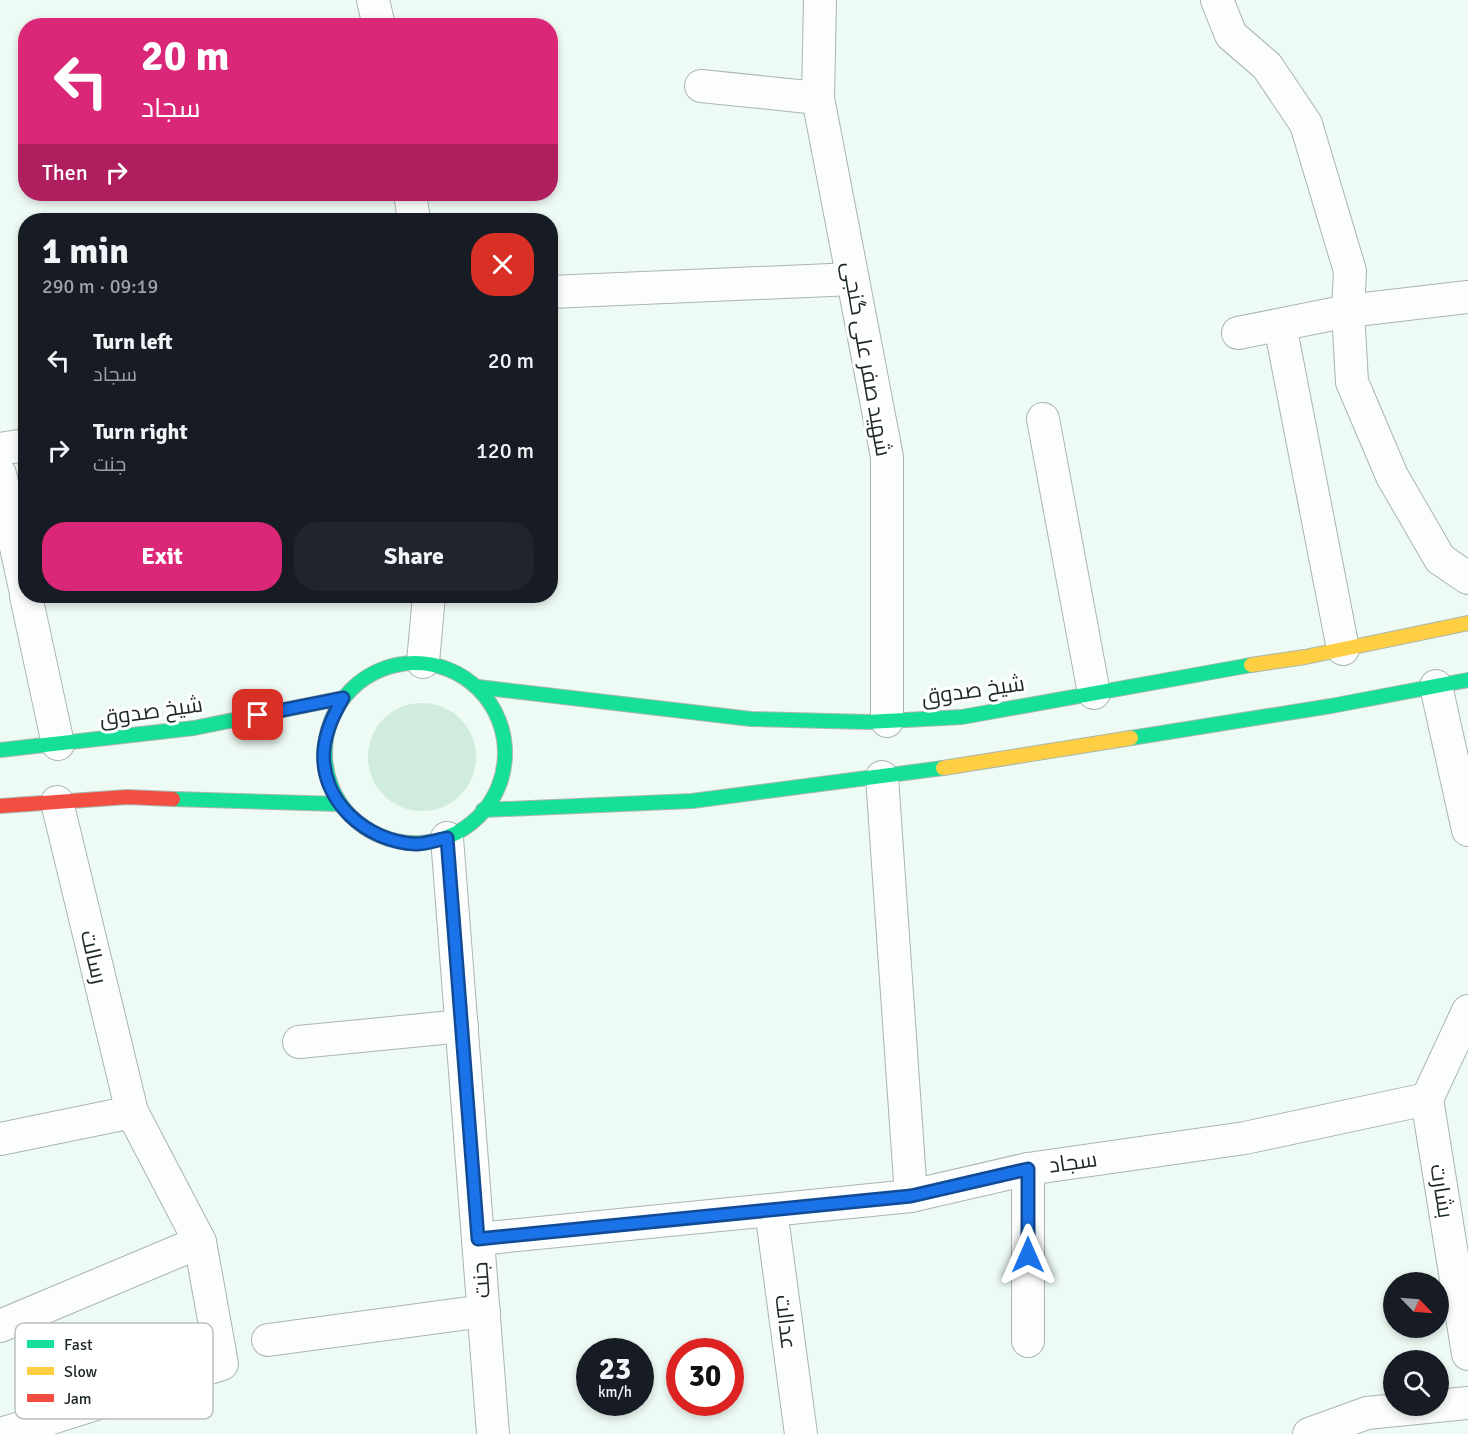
<!DOCTYPE html>
<html lang="en">
<head>
<meta charset="utf-8">
<style>
  :root { --surface:#171b24; --page:#20242c; --text:#f1f3f6; --muted:#9ea1a6; --accent:#db2777 }
  body { margin:0; font-family:Signika,Cairo,sans-serif; background:var(--page); color:var(--text); height:100vh; display:flex; flex-direction:column; font-size:22px; white-space:nowrap }
  * { box-sizing:border-box; margin:0 }
  p { font-size:20px; color:var(--muted) }
  .icon { flex:none; width:33px; height:33px; fill:none; stroke:currentColor; stroke-width:2; stroke-linecap:round; stroke-linejoin:round }
  .map { position:relative; flex:1; overflow:hidden }
  .side { position:absolute; left:18px; top:213px; width:540px; height:390px; display:flex; flex-direction:column; background:var(--surface); border-radius:24px; box-shadow:0 3px 9px #0003 }
  .side>* { flex:none }
  .guide { position:absolute; left:18px; top:18px; width:540px; height:183px; border-radius:24px; box-shadow:0 3px 9px #0003; background:#db2777; color:#fff; overflow:hidden }
  .needle { width:39px; rotate:115deg }
  .buttons { position:absolute; left:1383px; top:1272px; display:grid; gap:12px }
  .buttons a { display:grid; place-items:center; width:66px; height:66px; border-radius:50%; background:var(--surface); box-shadow:0 3px 9px #0003; font-size:30px }
  .speed { position:absolute; left:576px; top:1338px; display:flex; gap:12px; font-size:30px; font-weight:700; text-align:center }
  .speed>* { display:grid; place-content:center; width:78px; height:78px; border-radius:50%; background:var(--surface); box-shadow:0 3px 9px #0003; line-height:1 }
  .speed small { font-size:15px; font-weight:400 }
  .speed .limit { border:9px solid #d22; background:#fff; color:#111 }
  .pin { position:absolute; display:grid; place-items:center; width:51px; height:51px; color:#fff; margin:-26px; border-radius:12px; box-shadow:0 3px 9px #0006 }
  .me { position:absolute; width:66px; margin:-33px; rotate:0deg; stroke-linejoin:round; filter:drop-shadow(0 0 4px #0008) }
  .turn { display:flex; align-items:center; gap:21px; height:126px; padding:0 24px; font-size:27px }
  .turn .icon { width:78px; height:78px; stroke-width:2.5 }
  .turn b { display:block; font-size:42px; line-height:51px }
  .then { display:flex; align-items:center; height:57px; padding:0 24px; background:#0003; gap:12px; font-size:22px }
  .round { display:grid; place-items:center; flex:none; width:63px; height:63px; border-radius:24px; background:var(--page) }
  .overview { display:flex; align-items:center; justify-content:space-between; height:102px; padding:0 24px }
  h1 { font-size:36px; font-weight:800; line-height:45px }
  .action { display:flex; gap:12px; margin-top:auto; padding:12px 24px }
  .action a { flex:1; height:69px; border-radius:24px; background:var(--accent); color:#fff; font-size:24px; font-weight:800; line-height:69px; text-align:center }
  .action a+a { background:var(--page); color:var(--text) }
  ul { padding:0; list-style:none }
  li { display:flex; align-items:center; gap:18px; height:90px; padding:0 24px }
  li div { flex:1 }
  li b { display:block; font-size:22px }
  li em { font-style:normal }
  .map>svg:first-child { display:block }
  .green { fill:#cfecde }
  .lines { fill:none; stroke-linecap:round; stroke-linejoin:round }
  .street-casing { stroke:#aab5af; stroke-width:34 }
  .fast-casing { stroke:#aab5af; stroke-width:16 }
  .slow-casing { stroke:#aab5af; stroke-width:16 }
  .jam-casing { stroke:#aab5af; stroke-width:16 }
  .street { stroke:#fcfefd; stroke-width:32 }
  .fast { stroke:#16e098; stroke-width:14 }
  .slow { stroke:#ffcf43; stroke-width:14 }
  .jam { stroke:#f24e42; stroke-width:14 }
  .route-casing { stroke:#114b97; stroke-width:15 }
  .route { stroke:#1a73e8; stroke-width:10 }
  .labels { text-anchor:middle; dominant-baseline:central; stroke-width:6; stroke-linejoin:round; paint-order:stroke }
  .street-label { font-size:22px; fill:#1d2923; stroke:#fff }
  .key { fill:#fff; stroke:#bbbfbd; stroke-width:1.5 }
  .key-label { font-size:16px; fill:#1d2923 }
</style>
</head>
<body>
<div class="map">
<svg width="1468" height="1434" viewBox="0 0 1468 1434">
  <rect width="100%" height="100%" fill="#eefaf4"/>
  <!-- green -->
  <circle class="green" cx="422" cy="757" r="54"/>
  <g class="lines">
    <!-- street casing -->
    <g class="street-casing">
      <g id="street">
        <path d="M373 0 379 26"/>
        <path d="M820 0 818 98 887 457V721"/>
        <path d="M1217 0 1231 35 1267 66 1306 124 1350 271 1348 311 1238 333"/>
        <path d="M701 86 818 98"/>
        <path d="M410 194 414 220"/>
        <path d="M550 292 853 279"/>
        <path d="M1468 297 1348 311 1352 382 1392 476 1440 559 1468 578"/>
        <path d="M1280 325 1343 649"/>
        <path d="M1043 419 1094 693"/>
        <path d="M0 449 26 445"/>
        <path d="M0 474 26 593"/>
        <path d="M26 596 58 744"/>
        <path d="M423 662 429 596"/>
        <path d="M1436 686 1468 830"/>
        <path d="M882 777 911 1196"/>
        <path d="M447 838 493 1434"/>
        <path d="M299 1042 462 1026"/>
        <path d="M1427 1099 1468 1354"/>
        <path d="M0 1139 132 1112"/>
        <path d="M771 1210 801 1434"/>
        <path d="M478 1239 911 1196 1028 1169 1245 1138 1427 1099 1468 1011"/>
        <path d="M0 1326 200 1242 132 1112 57 802"/>
        <path d="M268 1340 484 1311"/>
        <path d="M1028 1341V1169"/>
        <path d="M1 1434 222 1364 200 1242"/>
        <path d="M1309 1434 1367 1413 1468 1403"/>
      </g>
    </g>
    <!-- fast casing -->
    <g class="fast-casing">
      <g id="fast">
        <circle cx="415" cy="753" r="90"/>
        <path d="M478 687 751 719 867 722 962 717 1251 665"/>
        <path d="M1131 738 1331 706 1468 680"/>
        <path d="M0 750 194 728 343 698"/>
        <path d="M173 799 339 804"/>
        <path d="M483 810 692 801 943 768"/>
      </g>
    </g>
    <!-- slow casing -->
    <g class="slow-casing">
      <g id="slow">
        <path d="M1251 665 1305 657 1468 623"/>
        <path d="M943 768 1131 738"/>
      </g>
    </g>
    <!-- jam casing -->
    <g class="jam-casing">
      <path id="jam" d="M0 806 127 797 173 799"/>
    </g>
    <!-- street -->
    <use href="#street" class="street"/>
    <!-- fast -->
    <use href="#fast" class="fast"/>
    <!-- slow -->
    <use href="#slow" class="slow"/>
    <!-- jam -->
    <use href="#jam" class="jam"/>
  </g>
  <g class="lines">
    <!-- route casing -->
    <g class="route-casing">
      <path id="route" d="M258 715 343 698C334 714 326 730 324 749 319 801 367 842 416 844 426 844 437 840 447 838L478 1239 911 1196 1028 1169V1255"/>
    </g>
    <!-- route -->
    <use href="#route" class="route"/>
  </g>
  <g class="labels">
    <!-- street labels -->
    <g class="street-label">
      <text transform="translate(867 359) rotate(80)">شهید صفر علی گنجی</text>
      <text transform="translate(973 690) rotate(-8)">شیخ صدوق</text>
      <text transform="translate(151 711) rotate(-8)">شیخ صدوق</text>
      <text transform="translate(94 957) rotate(77)">رسالت</text>
      <text transform="translate(1073 1162) rotate(-8)">سجاد</text>
      <text transform="translate(1442 1191) rotate(81)">بشارت</text>
      <text transform="translate(481 1280) rotate(-94)">جنت</text>
      <text transform="translate(786 1322) rotate(83)">عدالت</text>
    </g>
  </g>
  <!-- legend -->
  <rect x="15" y="1323" width="198" height="96" rx="9" class="key"/>
  <rect x="27" y="1340" width="27" height="8" fill="#16e098"/>
  <rect x="27" y="1367" width="27" height="8" fill="#ffcf43"/>
  <rect x="27" y="1394" width="27" height="8" fill="#f24e42"/>
  <g class="key-label">
    <text x="64" y="1350">Fast</text>
    <text x="64" y="1377">Slow</text>
    <text x="64" y="1404">Jam</text>
  </g>
</svg>
<div class="buttons">
<a><svg class="needle" viewBox="-14 -14 28 28"><path d="M0-13l5 13h-10z" fill="#e53935"/><path d="M0 13l5-13h-10z" fill="#9ea1a6"/></svg></a>
<a><svg class="icon" aria-label="search" viewBox="0 0 24 24"><circle cx="10" cy="10" r="6"/><path d="M15 15l6 6"/></svg></a>
</div>
<div class="speed"><div>23<small>km/h</small></div><div class="limit">30</div></div>
<div class="pin" style="left:258px;top:715px;background:#d93025"><svg class="icon" aria-label="arrive" viewBox="0 0 24 24"><path d="M6 21V4h12l-3 4 3 4H6"/></svg></div>
<svg class="me" style="left:1028px;top:1255px" viewBox="-20 -20 40 40"><path d="M0-17L14 15 0 8-14 15z" fill="#1a73e8" stroke="#fff" stroke-width="4"/></svg>
<div class="guide">
<div class="turn"><svg class="icon" aria-label="left" viewBox="0 0 24 24"><path d="M17 20v-9H6M10 6l-5 5 5 5"/></svg><div><b>20 m</b>سجاد</div></div>
<div class="then">Then<svg class="icon" aria-label="right" viewBox="0 0 24 24"><path d="M7 20v-9h11M14 6l5 5-5 5"/></svg></div>
</div>
<section class="side">
<div class="overview"><div><h1>1 min</h1><p>290 m · 09:19</p></div><a class="round" style="background:#d93025;color:#fff"><svg class="icon" aria-label="close" viewBox="0 0 24 24"><path d="M6 6l12 12M18 6L6 18"/></svg></a></div>
<ul>
<li><svg class="icon" aria-label="left" viewBox="0 0 24 24"><path d="M17 20v-9H6M10 6l-5 5 5 5"/></svg><div><b>Turn left</b><p>سجاد</p></div><em>20 m</em></li>
<li><svg class="icon" aria-label="right" viewBox="0 0 24 24"><path d="M7 20v-9h11M14 6l5 5-5 5"/></svg><div><b>Turn right</b><p>جنت</p></div><em>120 m</em></li>
</ul>
<div class="action"><a>Exit</a><a>Share</a></div>
</section>
</div>
</body>
</html>
